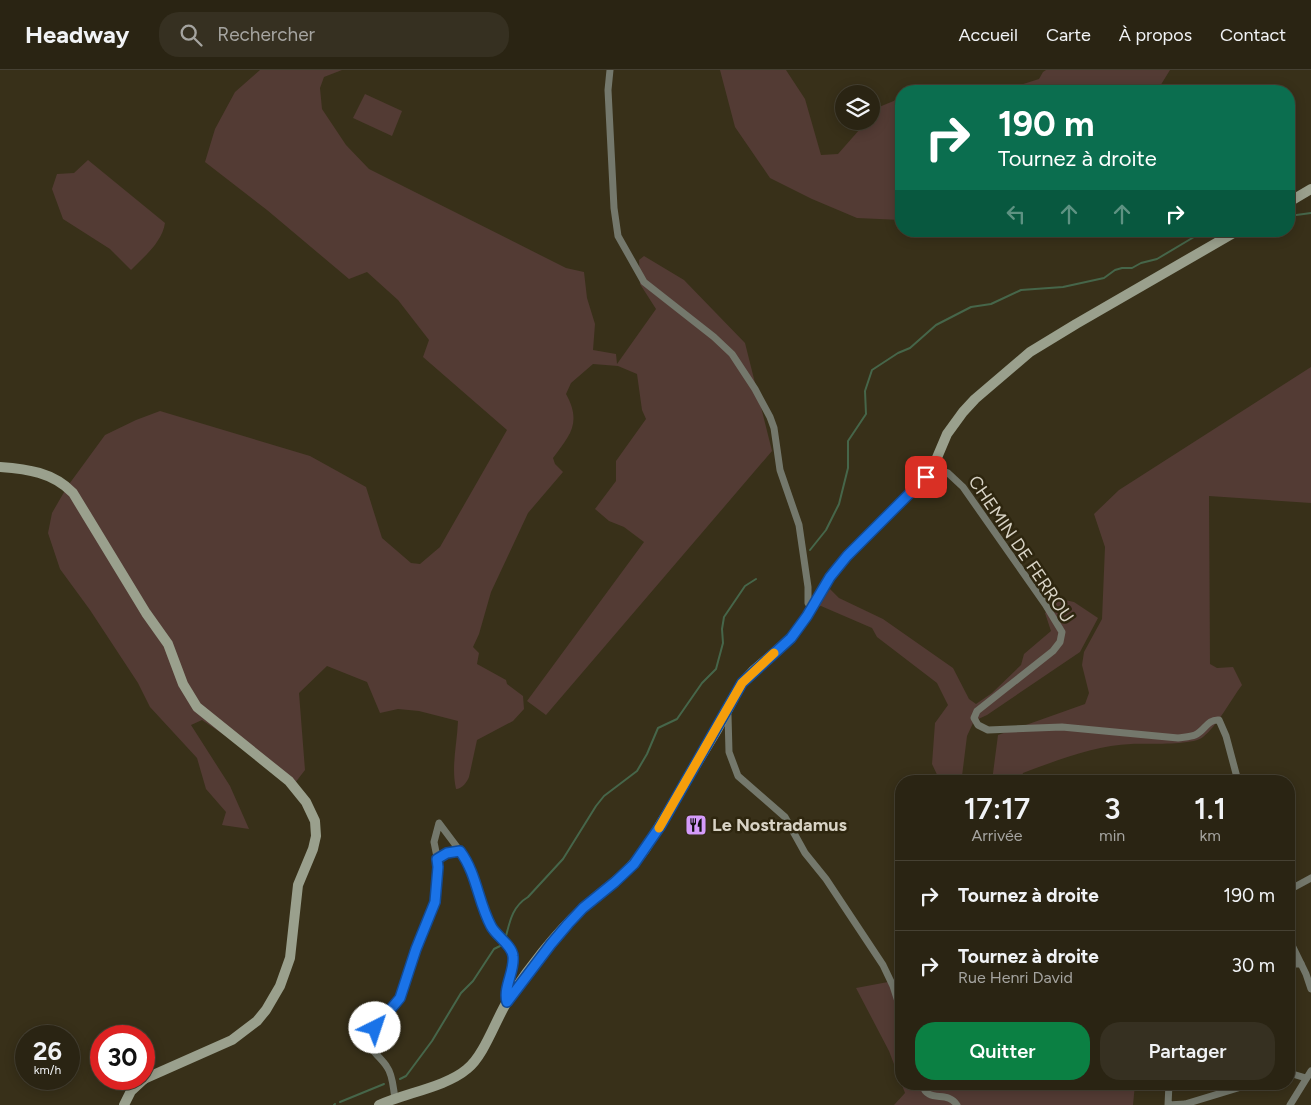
<!DOCTYPE html>
<html lang="fr">
<head>
<meta charset="utf-8">
<style>
  :root { --surface:#2a2413; --page:#363021; --text:#f1f3f6; --muted:#a5a4a0; --line:#464133; --accent:#0b8043 }
  body { margin:0; font-family:Figtree,sans-serif; background:var(--page); color:var(--text); height:100vh; display:flex; flex-direction:column; font-size:19px; white-space:nowrap }
  * { box-sizing:border-box; margin:0 }
  p { font-size:16px; color:var(--muted) }
  .icon { flex:none; width:28px; height:28px; fill:none; stroke:currentColor; stroke-width:2; stroke-linecap:round; stroke-linejoin:round }
  .map { position:relative; flex:1; overflow:hidden }
  .panel { position:absolute; left:895px; top:705px; width:400px; height:315px; display:flex; flex-direction:column; background:var(--surface); border-radius:20px; box-shadow:0 2px 12px #0003,0 0 0 1px var(--line) }
  .panel>* { flex:none }
  .hud { position:absolute; left:895px; top:15px; width:400px; height:152px; border-radius:20px; box-shadow:0 2px 12px #0003,0 0 0 1px var(--line); background:#0b6e4f; color:#fff; overflow:hidden }
  .tools { position:absolute; left:835px; top:15px; display:grid; gap:10px }
  .tools a { display:grid; place-items:center; width:45px; height:45px; border-radius:50%; background:var(--surface); box-shadow:0 2px 12px #0003,0 0 0 1px var(--line); font-size:25px }
  .speed { position:absolute; left:15px; top:955px; display:flex; gap:10px; font-size:25px; font-weight:700; text-align:center }
  .speed>* { display:grid; place-content:center; width:65px; height:65px; border-radius:50%; background:var(--surface); box-shadow:0 2px 12px #0003,0 0 0 1px var(--line); line-height:1 }
  .speed small { font-size:12px; font-weight:400 }
  .speed .limit { border:8px solid #d22; background:#fff; color:#111 }
  .pin { position:absolute; display:grid; place-items:center; width:42px; height:42px; color:#fff; margin:-21px; border-radius:10px; box-shadow:0 2px 8px #0006 }
  .me { position:absolute; width:55px; margin:-28px; rotate:41deg; stroke-linejoin:round; filter:drop-shadow(0 0 4px #0008) }
  .turn { display:flex; align-items:center; gap:18px; height:105px; padding:0 20px; font-size:22px }
  .turn .icon { width:65px; height:65px; stroke-width:2.5 }
  .turn b { display:block; font-size:35px; line-height:42px }
  .lanes { display:flex; align-items:center; height:48px; padding:0 20px; background:#0003; justify-content:center; gap:25px; direction:ltr }
  .lanes .off { opacity:.35 }
  .eta { display:flex; justify-content:space-evenly; align-items:center; height:85px; text-align:center }
  .eta b { font-size:30px; font-weight:600; line-height:35px }
  .action { display:flex; gap:10px; margin-top:auto; padding:10px 20px }
  .action a { flex:1; height:58px; border-radius:20px; background:var(--accent); color:#fff; font-size:20px; font-weight:600; line-height:58px; text-align:center }
  .action a+a { background:var(--page); color:var(--text) }
  ul { padding:0; list-style:none }
  li { display:flex; align-items:center; gap:15px; height:70px; padding:0 20px; border-top:1px solid var(--line) }
  li div { flex:1 }
  li b { display:block; font-size:19px }
  li em { font-style:normal }
  header { display:flex; align-items:center; gap:30px; box-sizing:border-box; height:70px; padding:0 25px; background:var(--surface); border-bottom:1px solid var(--line) }
  header strong { font-size:24px }
  nav { display:flex; gap:28px; margin-inline-start:auto; font-size:18px }
  .search { width:350px; height:45px; background:var(--page); display:flex; align-items:center; gap:12px; box-sizing:border-box; padding:0 18px; border-radius:20px; color:var(--muted); font-size:19px }
  .map>svg:first-child { display:block }
  .green { fill:#533b34 }
  .lines { fill:none; stroke-linecap:round; stroke-linejoin:round }
  .stream { stroke:#46664a; stroke-width:2 }
  .street { stroke:#74786c; stroke-width:7 }
  .secondary { stroke:#9aa08d; stroke-width:10 }
  .route-casing { stroke:#114b97; stroke-width:12 }
  .route { stroke:#1a73e8; stroke-width:9 }
  .slow { stroke:#f59e0b; stroke-width:9 }
  .labels { text-anchor:middle; dominant-baseline:central; stroke-width:5; stroke-linejoin:round; paint-order:stroke }
  .street-label { font-size:18px; fill:#d8d3c5; stroke:#2e260f }
  .poi-label { font-size:18px; font-weight:bold; fill:#d8d3c5; stroke:#2e260f; text-anchor:start }
</style>
</head>
<body>
<header>
<strong>Headway</strong>
<div class="search"><svg class="icon" aria-label="search" viewBox="0 0 24 24"><circle cx="10" cy="10" r="6"/><path d="M15 15l6 6"/></svg>Rechercher</div>
<nav><a>Accueil</a><a>Carte</a><a>À propos</a><a>Contact</a></nav>
</header>
<div class="map">
<svg width="1311" height="1035" viewBox="0 0 1311 1035">
  <rect width="100%" height="100%" fill="#383019"/>
  <!-- green -->
  <g class="green">
    <path d="M260 0H342L324 7 320 18 322 39 346 75 369 99 566 198 584 202 587 228 595 254 593 280 616 284 617 294 656 239 640 214 639 190 644 186 684 210 745 273 772 381 546 645 527 631 644 472 624 457 609 451 595 439 616 411V391L646 349 642 340 637 304 618 296 593 294 571 313 566 324C582 353 570 365 553 388L555 394 563 402 528 443 491 522 479 564 473 577 479 583 477 594 506 610 507 614 523 626 524 639 513 651 477 670 469 707C467 712 462 719 456 719 451 696 457 675 458 651L419 641 398 639 380 643 367 612 327 596 299 623 305 700 295 713 202 650 191 655 230 716 249 759 222 755 226 742 206 719 197 688 150 637 138 613 90 540 60 499 48 463 52 443 67 417 105 365 136 350 160 341 310 386 366 417 382 468 411 493 420 494 440 477 507 360 423 287 429 270 398 230 367 202 349 209 267 140 205 92 215 59 235 22Z"/>
    <path d="M720 0H786L805 29 821 85 838 84 867 51H871V46L879 37 901 28V150L857 148 812 129 770 108 735 57Z"/>
    <path d="M1046 0H1170L1157 21H918L1017 16 1039 9 1043 2Z"/>
    <path d="M365 24 402 41 392 66 353 48Z"/>
    <path d="M88 90 165 153C162 172 145 186 131 200L110 179 63 149 52 119 57 104 74 103Z"/>
    <path d="M1311 297V433L1209 426 1210 594 1217 598 1233 597 1242 615C1230 631 1218 655 1203 667 1192 676 1146 673 1131 674 1097 675 1055 691 1023 703L1020 711H992L998 665 1085 634 1089 623 1082 595 1084 582 1102 549 1105 477 1094 444 1119 420Z"/>
    <path d="M830 519 839 528 883 549 953 598 969 629 976 634 992 623 1021 595 1024 584 1051 561 1045 543 1060 529 1074 532 1098 548 1080 582 987 645 974 651 967 666 962 706 963 711H940L932 694 935 653 948 635 937 613 877 567 872 558 821 536 817 537Z"/>
    <path d="M888 912 901 918V1014H1135L1133 1035H894L905 1023 889 981 856 918Z"/>
  </g>
  <g class="lines">
    <!-- stream -->
    <g class="stream">
      <path d="M1289 146 1311 143"/>
      <path d="M810 480 826 460 839 434 848 398V371L866 344 865 321 872 300 898 283 910 278 936 255 971 237 991 234 1021 220 1063 217 1104 208 1115 200 1122 198H1132L1141 193 1157 189 1204 161"/>
      <path d="M506 866C510 850 513 836 528 827L563 789 596 736 604 726 637 701 647 684 658 658 677 649 702 613 716 599 723 573 722 559 724 547 745 516 756 509"/>
      <path d="M400 1009 406 1006 432 971 461 923 473 911 494 879 500 876"/>
      <path d="M340 1032 384 1014"/>
      <path d="M334 1035 335 1034"/>
    </g>
    <!-- street -->
    <g class="street">
      <path d="M610 0 608 20 614 138 618 166 644 212 714 267 732 284 755 319 770 347 774 358 780 400 799 455 808 517V533L811 538"/>
      <path d="M933 397 948 403 963 417 1045 534 1062 562 1060 572 1053 581 977 641 974 648 978 655 988 660 1062 657 1178 668C1183 667 1190 667 1195 665 1205 661 1207 649 1219 650L1226 666 1238 711"/>
      <path d="M726 641 728 645 729 682 738 706 785 747 805 783 826 809 883 895 893 916 901 941"/>
      <path d="M437 789 447 783 460 781"/>
      <path d="M1289 820 1311 808"/>
      <path d="M1289 869 1306 904 1311 919"/>
      <path d="M1289 894H1301"/>
      <path d="M1289 1003 1306 1008"/>
      <path d="M922 1014C928 1035 947 1019 957 1035"/>
      <path d="M1169 1014 1168 1035 1185 1034 1251 1014"/>
      <path d="M395 1028C393 1018 393 1005 387 997 381 987 367 979 369 967L400 928 416 879 435 832 439 797 434 772 439 753 466 789 475 810 488 850 497 865 512 882 513 894 506 925 507 930"/>
      <path d="M1290 1035 1311 1001"/>
    </g>
    <!-- secondary -->
    <g class="secondary">
      <path d="M1289 132 1311 119"/>
      <path d="M0 397C27 399 53 402 73 423L146 543 168 574 183 614 197 637 289 711 306 732 315 751 316 766 313 779 298 815 290 888 280 916 266 940 257 951 232 970 144 1009"/>
      <path d="M124 1035 131 1021 144 1009"/>
      <path d="M379 1035C405 1023 446 1017 467 999 484 986 496 949 508 930 527 900 556 863 582 839 605 818 627 805 646 778L717 660 742 613 754 600 791 568 807 546 830 507 847 486 926 407 933 397 947 364 963 342 975 329 1030 282 1076 254 1237 161"/>
    </g>
  </g>
  <g class="lines">
    <!-- route casing -->
    <g class="route-casing">
      <path id="route" d="M375 958 400 928 416 879 435 832 438 797 437 789 447 783 460 781C477 804 478 832 491 856 496 866 512 875 513 886 515 901 503 917 507 932L551 874 568 854 583 838 615 812 634 794 661 755 742 613 791 568 807 546 830 507 847 486 926 407"/>
    </g>
    <!-- route -->
    <use href="#route" class="route"/>
    <!-- slow -->
    <path class="slow" d="M659 758 742 613 774 583"/>
  </g>
  <!-- icons -->
  <defs>
    <g id="restaurant-square" transform="scale(1.125)"><rect x="-9" y="-9" width="18" height="18" rx="4" fill="#d59bfa" stroke="#2e260f"/><path d="M-5-6h1v4h1v-4h1v4h1v-4h1v5L-1.5 .5V6h-2V.5L-5-1ZM5-6V6H3V1.5H1.5Q1.5-4 5-6Z" fill="#111"/></g>
  </defs>
  <g fill-rule="evenodd">
    <use href="#restaurant-square" x="696" y="755"/>
  </g>
  <g class="labels">
    <!-- street labels -->
    <g class="street-label">
      <text transform="translate(1021 479) rotate(56)">CHEMIN DE FERROU</text>
    </g>
    <!-- poi labels -->
    <g class="poi-label">
      <text x="712" y="755">Le Nostradamus</text>
    </g>
  </g>
</svg>
<div class="tools">
<a><svg class="icon" aria-label="layers" viewBox="0 0 24 24"><path d="M12 4l9 5-9 5-9-5zM3 14l9 5 9-5"/></svg></a>
</div>
<div class="speed"><div>26<small>km/h</small></div><div class="limit">30</div></div>
<div class="pin" style="left:926px;top:407px;background:#d93025"><svg class="icon" aria-label="arrive" viewBox="0 0 24 24"><path d="M6 21V4h12l-3 4 3 4H6"/></svg></div>
<svg class="me" style="left:375px;top:958px" viewBox="-20 -20 40 40"><circle r="19" fill="#fff"/><path d="M0-13L10 11 0 6-10 11z" fill="#1a73e8"/></svg>
<div class="hud">
<div class="turn"><svg class="icon" aria-label="right" viewBox="0 0 24 24"><path d="M7 20v-9h11M14 6l5 5-5 5"/></svg><div><b>190 m</b>Tournez à droite</div></div>
<div class="lanes"><svg class="icon off" aria-label="left" viewBox="0 0 24 24"><path d="M17 20v-9H6M10 6l-5 5 5 5"/></svg><svg class="icon off" aria-label="ahead" viewBox="0 0 24 24"><path d="M12 20V5M6 11l6-6 6 6"/></svg><svg class="icon off" aria-label="ahead" viewBox="0 0 24 24"><path d="M12 20V5M6 11l6-6 6 6"/></svg><svg class="icon" aria-label="right" viewBox="0 0 24 24"><path d="M7 20v-9h11M14 6l5 5-5 5"/></svg></div>
</div>
<section class="panel">
<div class="eta">
<div><b>17:17</b><p>Arrivée</p></div>
<div><b>3</b><p>min</p></div>
<div><b>1.1</b><p>km</p></div>
</div>
<ul>
<li><svg class="icon" aria-label="right" viewBox="0 0 24 24"><path d="M7 20v-9h11M14 6l5 5-5 5"/></svg><div><b>Tournez à droite</b></div><em>190 m</em></li>
<li><svg class="icon" aria-label="right" viewBox="0 0 24 24"><path d="M7 20v-9h11M14 6l5 5-5 5"/></svg><div><b>Tournez à droite</b><p>Rue Henri David</p></div><em>30 m</em></li>
</ul>
<div class="action"><a>Quitter</a><a>Partager</a></div>
</section>
</div>
</body>
</html>
